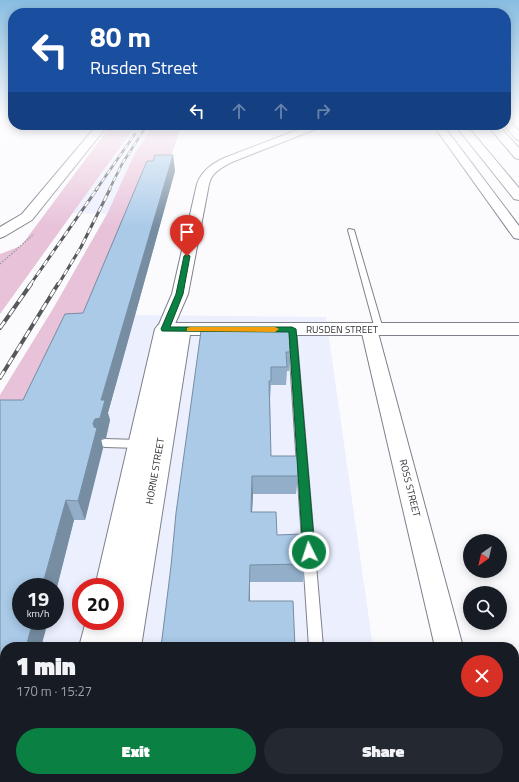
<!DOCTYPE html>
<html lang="en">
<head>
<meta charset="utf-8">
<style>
  :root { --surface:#171b24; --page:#242831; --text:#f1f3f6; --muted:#9ea1a6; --accent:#0b8043 }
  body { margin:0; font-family:"Titillium Web",sans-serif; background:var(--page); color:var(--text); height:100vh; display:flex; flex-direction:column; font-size:15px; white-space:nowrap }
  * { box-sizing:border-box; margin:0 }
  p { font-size:13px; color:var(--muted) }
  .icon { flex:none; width:22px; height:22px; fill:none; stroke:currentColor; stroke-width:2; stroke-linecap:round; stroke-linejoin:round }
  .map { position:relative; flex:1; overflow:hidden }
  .details { position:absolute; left:0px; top:642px; width:519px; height:140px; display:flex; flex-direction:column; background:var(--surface); border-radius:16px 16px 0 0; box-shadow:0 2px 10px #0003 }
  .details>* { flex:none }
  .banner { position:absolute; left:8px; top:8px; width:503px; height:122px; border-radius:16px; box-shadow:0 2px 10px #0003; background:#1a4fa0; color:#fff; overflow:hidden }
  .needle { width:26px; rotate:214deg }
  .buttons { position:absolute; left:463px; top:534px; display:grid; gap:8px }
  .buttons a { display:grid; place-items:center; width:44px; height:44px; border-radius:50%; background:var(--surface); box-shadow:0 2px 10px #0003; font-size:20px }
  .speed { position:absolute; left:12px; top:578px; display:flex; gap:8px; font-size:20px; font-weight:700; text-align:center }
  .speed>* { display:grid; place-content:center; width:52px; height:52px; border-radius:50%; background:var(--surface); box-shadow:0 2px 10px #0003; line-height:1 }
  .speed small { font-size:10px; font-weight:400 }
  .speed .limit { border:6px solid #d22; background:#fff; color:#111 }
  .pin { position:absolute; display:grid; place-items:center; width:34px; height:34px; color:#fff; margin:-41px -17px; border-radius:50% 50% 50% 0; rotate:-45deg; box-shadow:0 0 4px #0007 }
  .pin .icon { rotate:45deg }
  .me { position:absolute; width:44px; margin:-22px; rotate:356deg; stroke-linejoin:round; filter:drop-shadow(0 0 3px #0008) }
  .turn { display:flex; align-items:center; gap:14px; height:84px; padding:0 16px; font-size:18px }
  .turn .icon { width:52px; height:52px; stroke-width:2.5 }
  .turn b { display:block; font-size:28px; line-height:34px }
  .lanes { display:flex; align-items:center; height:38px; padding:0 16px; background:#0003; justify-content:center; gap:20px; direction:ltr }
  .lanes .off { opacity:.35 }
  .round { display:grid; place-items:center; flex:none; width:42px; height:42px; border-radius:21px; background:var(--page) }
  .headline { display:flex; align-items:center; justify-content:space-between; height:68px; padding:0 16px }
  h1 { font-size:24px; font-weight:800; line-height:30px }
  .action { display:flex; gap:8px; margin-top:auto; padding:8px 16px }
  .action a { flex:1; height:46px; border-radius:24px; background:var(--accent); color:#fff; font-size:16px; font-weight:800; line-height:46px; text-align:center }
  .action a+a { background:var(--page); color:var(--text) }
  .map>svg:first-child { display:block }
  .built { fill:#eceffe; fill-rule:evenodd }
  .green { fill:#e8c2d9 }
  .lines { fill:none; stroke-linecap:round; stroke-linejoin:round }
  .service-casing { stroke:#7e808b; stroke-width:2 }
  .minor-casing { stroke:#7e808b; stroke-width:2 }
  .tertiary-casing { stroke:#7e808b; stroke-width:2 }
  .trunk-casing { stroke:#7e808b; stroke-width:2 }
  .path { stroke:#9e9fa2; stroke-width:1.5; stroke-dasharray:1.5 1.5; stroke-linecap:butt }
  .service { fill:#fff; fill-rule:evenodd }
  .minor { fill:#fff; fill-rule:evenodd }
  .tertiary { fill:#fff; fill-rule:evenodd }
  .trunk { fill:#fff; fill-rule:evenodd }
  .rail-far2-casing { stroke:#57585c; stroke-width:2.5 }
  .rail-far1-casing { stroke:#57585c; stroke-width:3 }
  .rail-casing { stroke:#57585c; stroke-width:4 }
  .rail-far2 { stroke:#fff; stroke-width:1.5; stroke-dasharray:5; stroke-linecap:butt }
  .rail-far1 { stroke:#fff; stroke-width:2; stroke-dasharray:6; stroke-linecap:butt }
  .rail { stroke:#fff; stroke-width:2.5; stroke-dasharray:8; stroke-linecap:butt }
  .wall { fill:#92aec8 }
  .shaded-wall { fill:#778da2 }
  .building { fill:#aacae8; stroke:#778da2 }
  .route { fill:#0b8043; stroke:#07532c }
  .slow { fill:#f59e0b }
  .labels { text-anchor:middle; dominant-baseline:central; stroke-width:4; stroke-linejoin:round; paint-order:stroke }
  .street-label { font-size:10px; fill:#313236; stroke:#fff }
</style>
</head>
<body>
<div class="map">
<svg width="519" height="782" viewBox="0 0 519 782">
  <rect width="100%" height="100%" fill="#fbfbfe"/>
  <!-- built -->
  <g class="built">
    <path d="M136 125H153L134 155 107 214 71 213Z"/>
    <path d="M134 315 326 317 373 647H5V777H392L393 782H0V520H85L110 420H107ZM21 587H55V621H21ZM81 587H115V621H81Z"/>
  </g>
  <!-- green -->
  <g class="green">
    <path d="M111 125H136L0 314V254L21 246Z"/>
    <path d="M153 125H182L169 162 71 333 31 420H0V395L54 307 107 214 134 155Z"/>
  </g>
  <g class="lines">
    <!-- service casing -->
    <g class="service-casing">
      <g id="service">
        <path d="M349 229 354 230 383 329 382 331H379L375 329 348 230Z"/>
        <path d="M289 327H292L296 329 323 647H309L288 329Z"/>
        <path d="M105 439 139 440 143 441 144 444 143 447 139 448 105 447 101 446 100 443 101 440Z"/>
        <rect x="318" y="777" width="16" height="5"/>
      </g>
    </g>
    <!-- minor casing -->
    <g class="minor-casing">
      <g id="minor">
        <path d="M506 119 509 120 519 131V140L516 139 504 125H506Z"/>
        <path d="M310 125H323L321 127 232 162C221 168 212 172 209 184L188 294 171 333 165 334 159 333 157 329 172 294 197 184C202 170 212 164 224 158Z"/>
        <path d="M433 125H443L519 226V239L514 238Z"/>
        <path d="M369 324 375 325 377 329 463 647H435L361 329 363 325Z"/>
        <path d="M514 754H519V782H502L500 777H514Z"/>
      </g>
    </g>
    <!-- tertiary casing -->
    <g class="tertiary-casing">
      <g id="tertiary">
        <path d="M97 125H108L32 220 5 236 0 238V227L22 214Z"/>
        <path d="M165 323H519V335H190L141 647H79L86 621H115L117 599H115V587H95L155 329 158 325Z"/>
        <path d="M49 777H120L119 782H48Z"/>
      </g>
    </g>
    <!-- trunk casing -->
    <g class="trunk-casing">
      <g id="trunk">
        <path d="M455 125H466L519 188V200L514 199Z"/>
        <path d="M487 125H498L519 148V159L515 158Z"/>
      </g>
    </g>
    <!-- path -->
    <path class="path" d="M0 264 34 234"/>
    <!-- service -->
    <use href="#service" class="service"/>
    <!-- minor -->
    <use href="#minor" class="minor"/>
    <!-- tertiary -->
    <use href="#tertiary" class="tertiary"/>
    <!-- trunk -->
    <use href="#trunk" class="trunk"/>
    <!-- rail-far2 casing -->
    <g class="rail-far2-casing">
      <g id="rail-far2">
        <path d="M96 190 135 134"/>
        <path d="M109 190 122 164 147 125"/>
      </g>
    </g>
    <!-- rail-far1 casing -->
    <g class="rail-far1-casing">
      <g id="rail-far1">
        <path d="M30 285 97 189"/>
        <path d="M58 285 81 247 110 189"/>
      </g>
    </g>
    <!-- rail casing -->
    <g class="rail-casing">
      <g id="rail">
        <path d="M0 328 31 284"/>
        <path d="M0 378 58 284"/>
      </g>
    </g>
    <!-- rail-far2 -->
    <use href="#rail-far2" class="rail-far2"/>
    <!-- rail-far1 -->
    <use href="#rail-far1" class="rail-far1"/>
    <!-- rail -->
    <use href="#rail" class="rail"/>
  </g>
  <!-- wall -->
  <g class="wall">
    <path d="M155 155H173L175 171 108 413 110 420 106 438 101 439 103 448 85 520H74L55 595V587H21V621H48L41 647H5V777H8L7 782H0V400H23L65 314 83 313 147 161H153Z"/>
    <path d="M201 331 290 352 289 371H287L286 385H271L270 399 271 456 298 476 296 494H253L252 512 277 535 305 564 303 582H250V601L161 647Z"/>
  </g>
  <!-- shaded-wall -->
  <g class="shaded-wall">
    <path d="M173 155 175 171 108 413 110 420 106 438 101 439 103 448 85 520 78 501 93 423 101 400Z"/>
    <path d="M252 476 253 494 251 530V512Z"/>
    <path d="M66 500 74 520 55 595V587H42Z"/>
    <path d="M250 565V617L249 601Z"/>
    <path d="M33 621H48L41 647H26Z"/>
    <path d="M5 721V777H8L7 782H0V739Z"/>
    <path d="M295 777H301L298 782H292Z"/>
  </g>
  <!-- building -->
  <g class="building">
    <path d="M155 155H173L101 400H105L100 418 95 419 93 423 94 427 97 428 78 501 66 500 42 587H21V621H33L26 647H5V721L0 739V400H23L65 314 83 313 147 161H153Z"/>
    <path d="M201 331H289L290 352H286L287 367H271V381H269L271 456H297L298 476H252L251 512H276L277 535 303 534 305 564 250 565 249 601H293L295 647H161L171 566 176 513Z"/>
    <path d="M144 777H295L292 782H143Z"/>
  </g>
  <!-- sky -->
  <linearGradient id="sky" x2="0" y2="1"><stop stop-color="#88bde1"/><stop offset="0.52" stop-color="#fdfdff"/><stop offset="1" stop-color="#fdfdff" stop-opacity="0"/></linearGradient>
  <rect width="519" height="227" fill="url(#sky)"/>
  <!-- route -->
  <path class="route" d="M187 254 190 256 183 294 170 327H292L296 329 315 552 313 556 309 557 305 556 303 552 289 332 162 331 161 329 176 294 184 256Z"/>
  <!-- slow -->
  <path class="slow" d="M190 327H275L279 329 275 332 187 331V328Z"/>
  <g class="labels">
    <!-- street labels -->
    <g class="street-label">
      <text x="342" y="329">RUSDEN STREET</text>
      <text transform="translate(155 471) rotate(-80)">HORNE STREET</text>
      <text transform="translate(410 488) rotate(76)">ROSS STREET</text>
    </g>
  </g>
</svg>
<div class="buttons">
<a><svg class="needle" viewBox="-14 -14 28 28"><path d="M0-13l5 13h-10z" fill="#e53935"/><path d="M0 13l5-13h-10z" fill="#9ea1a6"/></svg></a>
<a><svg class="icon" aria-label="search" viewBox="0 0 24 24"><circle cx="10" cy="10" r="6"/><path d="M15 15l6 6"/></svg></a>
</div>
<div class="speed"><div>19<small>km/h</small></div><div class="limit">20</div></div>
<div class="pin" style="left:187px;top:256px;background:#d93025"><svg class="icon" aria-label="arrive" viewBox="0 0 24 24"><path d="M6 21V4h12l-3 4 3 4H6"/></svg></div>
<svg class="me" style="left:309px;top:552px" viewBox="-20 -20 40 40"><circle r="17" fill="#0b8043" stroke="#fff" stroke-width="3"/><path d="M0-11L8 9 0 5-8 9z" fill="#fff"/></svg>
<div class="banner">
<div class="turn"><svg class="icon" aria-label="left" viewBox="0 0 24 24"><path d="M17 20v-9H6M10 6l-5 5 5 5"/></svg><div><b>80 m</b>Rusden Street</div></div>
<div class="lanes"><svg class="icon" aria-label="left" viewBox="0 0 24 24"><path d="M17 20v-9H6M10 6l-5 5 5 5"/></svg><svg class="icon off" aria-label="ahead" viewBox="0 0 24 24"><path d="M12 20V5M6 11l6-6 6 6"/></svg><svg class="icon off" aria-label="ahead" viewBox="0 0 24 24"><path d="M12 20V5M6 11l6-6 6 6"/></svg><svg class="icon off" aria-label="right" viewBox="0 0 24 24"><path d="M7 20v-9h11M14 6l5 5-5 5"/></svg></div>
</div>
<section class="details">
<div class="headline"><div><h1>1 min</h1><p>170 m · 15:27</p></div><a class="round" style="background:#d93025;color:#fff"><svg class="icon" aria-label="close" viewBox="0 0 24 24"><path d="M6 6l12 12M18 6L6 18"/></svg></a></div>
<div class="action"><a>Exit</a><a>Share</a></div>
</section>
</div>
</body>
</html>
